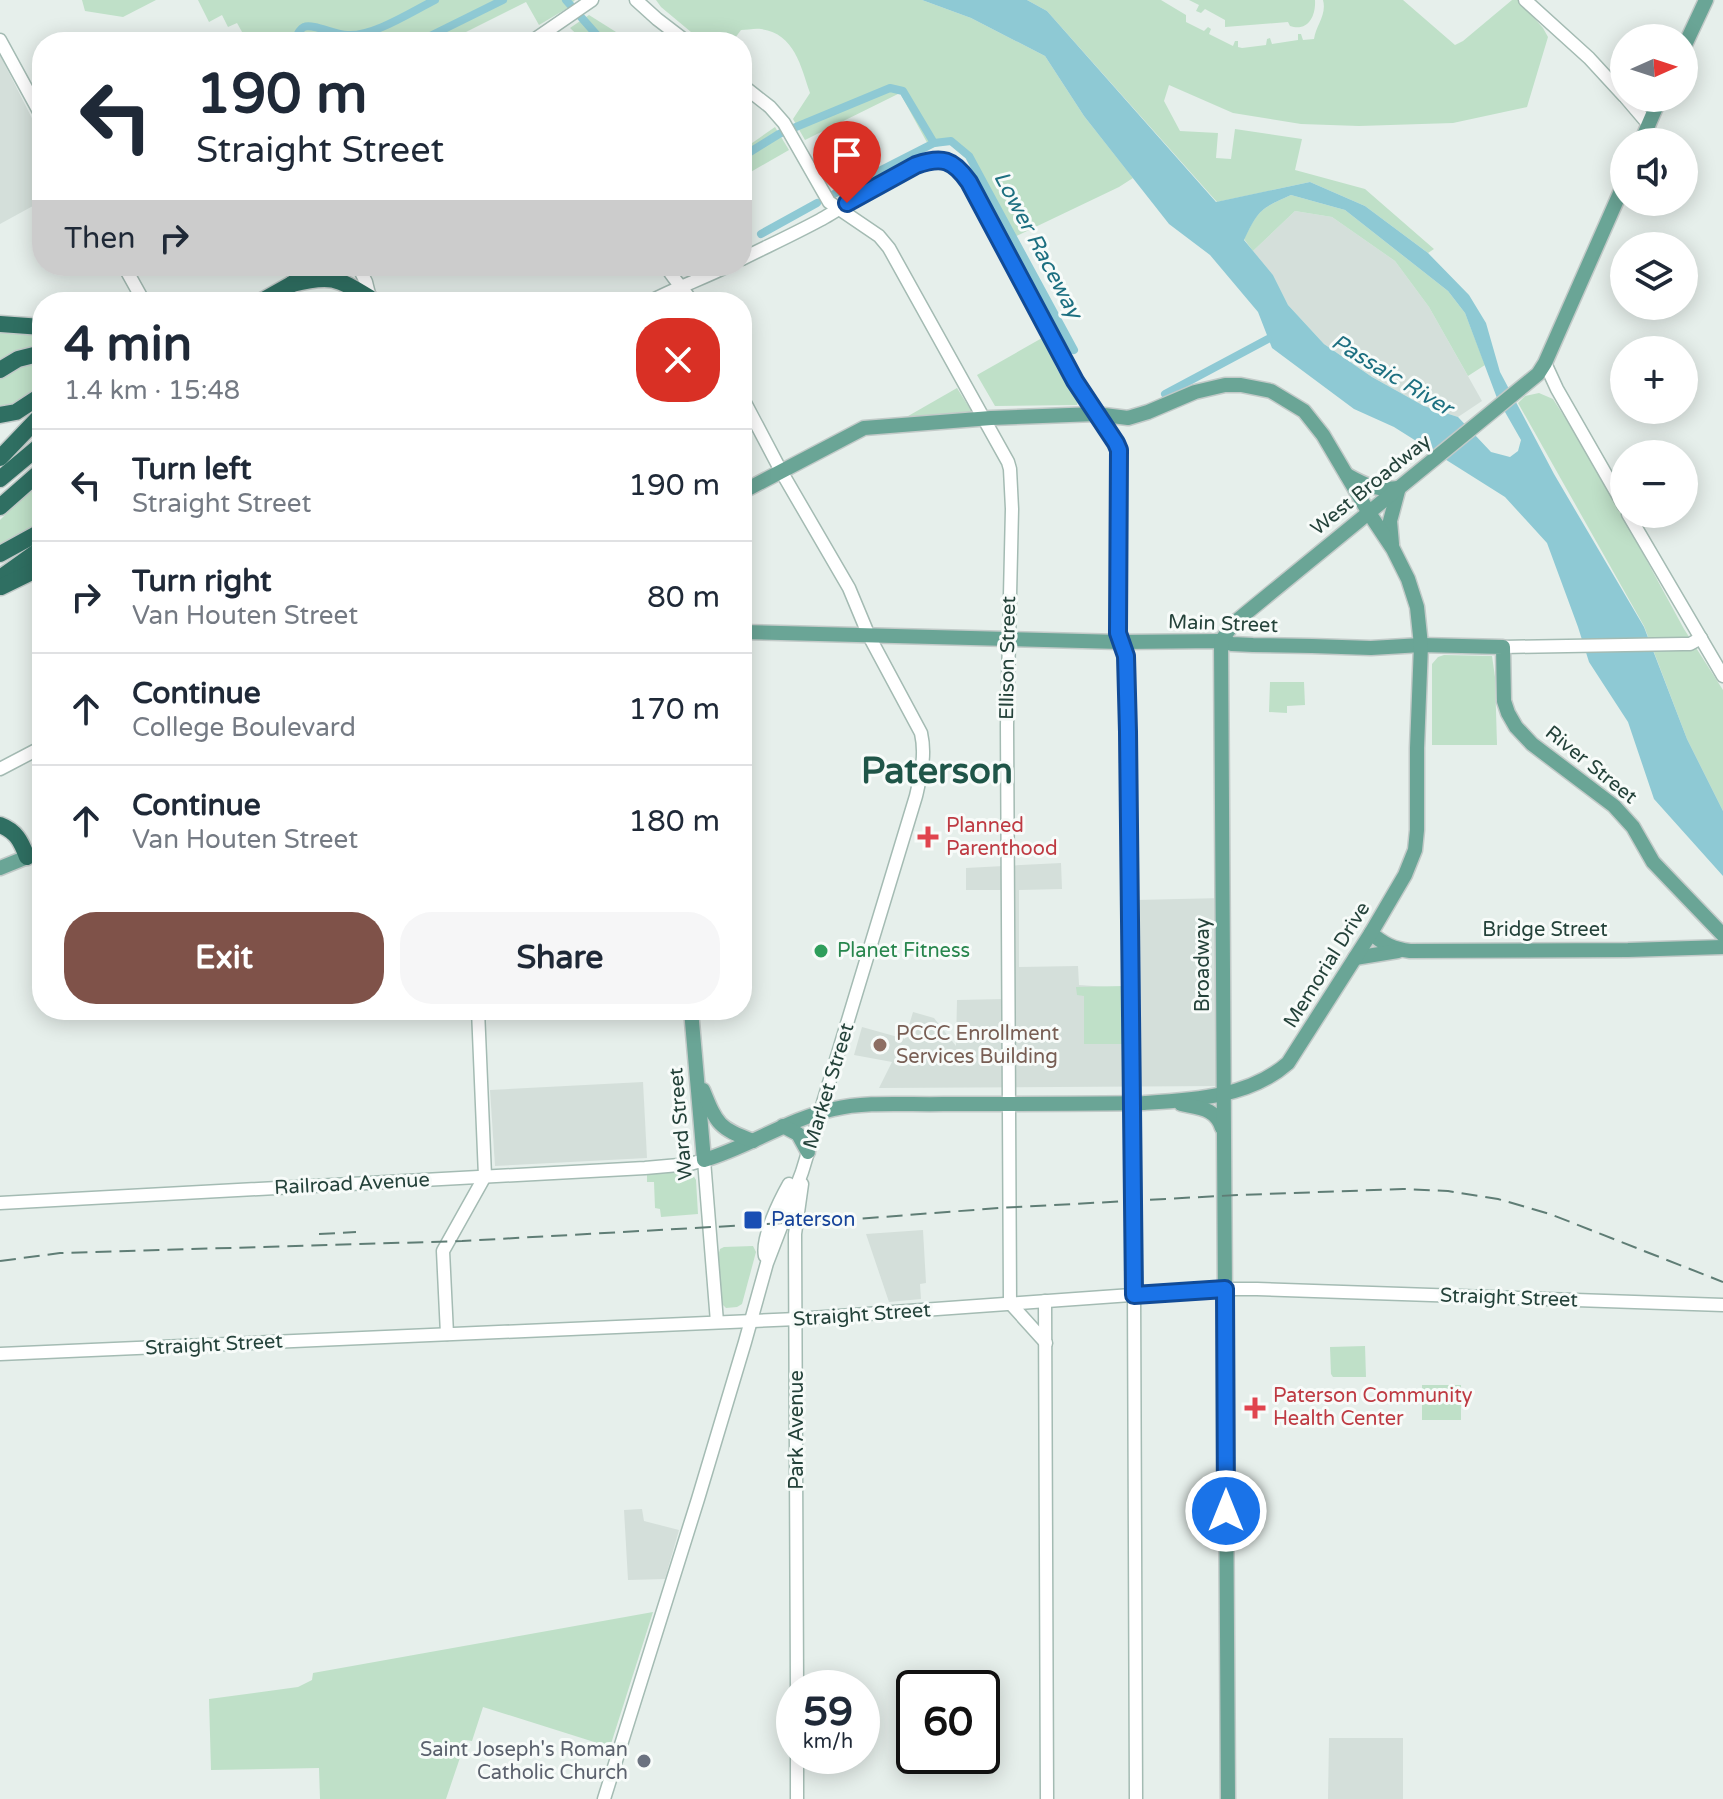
<!DOCTYPE html>
<html lang="en">
<head>
<meta charset="utf-8">
<style>
  :root { --surface:#fff; --page:#f6f6f7; --text:#1f2937; --muted:#747a83; --line:#e0e1e3; --accent:#7f5249 }
  body { margin:0; font-family:"Varela Round",sans-serif; background:var(--page); color:var(--text); height:100vh; display:flex; flex-direction:column; font-size:30px; white-space:nowrap }
  * { box-sizing:border-box; margin:0 }
  p { font-size:26px; color:var(--muted) }
  .icon { flex:none; width:44px; height:44px; fill:none; stroke:currentColor; stroke-width:2; stroke-linecap:round; stroke-linejoin:round }
  .map { position:relative; flex:1; overflow:hidden }
  .drawer { position:absolute; left:32px; top:292px; width:720px; height:728px; display:flex; flex-direction:column; background:var(--surface); border-radius:32px; box-shadow:0 4px 20px #0003 }
  .drawer>* { flex:none }
  .banner { position:absolute; left:32px; top:32px; width:720px; height:244px; border-radius:32px; box-shadow:0 4px 20px #0003; background:#fff; color:var(--text); overflow:hidden }
  .needle { width:52px; rotate:87deg }
  .buttons { position:absolute; left:1610px; top:24px; display:grid; gap:16px }
  .buttons a { display:grid; place-items:center; width:88px; height:88px; border-radius:50%; background:var(--surface); box-shadow:0 4px 20px #0003; font-size:40px }
  .speed { position:absolute; left:776px; top:1670px; display:flex; gap:16px; font-size:40px; font-weight:700; text-align:center }
  .speed>* { display:grid; place-content:center; width:104px; height:104px; border-radius:50%; background:var(--surface); box-shadow:0 4px 20px #0003; line-height:1 }
  .speed small { font-size:20px; font-weight:400 }
  .speed .limit { border:4px solid #111; border-radius:12px; background:#fff; color:#111 }
  .pin { position:absolute; display:grid; place-items:center; width:68px; height:68px; color:#fff; margin:-82px -34px; border-radius:50% 50% 50% 0; rotate:-45deg; box-shadow:0 0 8px #0007 }
  .pin .icon { rotate:45deg }
  .me { position:absolute; width:88px; margin:-44px; rotate:0deg; stroke-linejoin:round; filter:drop-shadow(0 0 6px #0008) }
  .turn { display:flex; align-items:center; gap:28px; height:168px; padding:0 32px; font-size:36px }
  .turn .icon { width:104px; height:104px; stroke-width:2.5 }
  .turn b { display:block; font-size:56px; line-height:68px }
  .then { display:flex; align-items:center; height:76px; padding:0 32px; background:#0003; gap:16px; font-size:30px }
  .round { display:grid; place-items:center; flex:none; width:84px; height:84px; border-radius:32px; background:var(--page) }
  .headline { display:flex; align-items:center; justify-content:space-between; height:136px; padding:0 32px }
  h1 { font-size:48px; font-weight:800; line-height:60px }
  .primary-button { display:flex; gap:16px; margin-top:auto; padding:16px 32px }
  .primary-button a { flex:1; height:92px; border-radius:32px; background:var(--accent); color:#fff; font-size:32px; font-weight:800; line-height:92px; text-align:center }
  .primary-button a+a { background:var(--page); color:var(--text) }
  ul { padding:0; list-style:none }
  li { display:flex; align-items:center; gap:24px; height:112px; padding:0 32px; border-top:2px solid var(--line) }
  li div { flex:1 }
  li b { display:block; font-size:30px }
  li em { font-style:normal }
  .map>svg:first-child { display:block }
  .built { fill:#d4dfda }
  .green { fill:#bfe0c8 }
  .water { fill:#8ec9d4; fill-rule:evenodd }
  .lines { fill:none; stroke-linecap:round; stroke-linejoin:round }
  .canal { stroke:#8ec9d4; stroke-width:8 }
  .secondary-casing { stroke:#a4bbb3; stroke-width:15 }
  .primary-casing { stroke:#c2cac8; stroke-width:17 }
  .highway-casing { stroke:#c2cac8; stroke-width:19 }
  .secondary { stroke:#fff; stroke-width:12 }
  .primary { stroke:#6aa596; stroke-width:14 }
  .highway { stroke:#2f6f62; stroke-width:16 }
  .rail { stroke:#5f7d75; stroke-width:2; stroke-dasharray:16 8; stroke-linecap:butt }
  .route-casing { stroke:#114b97; stroke-width:20 }
  .route { stroke:#1a73e8; stroke-width:14 }
  .health-dot { fill:#e0444e; stroke:#f7fbf9; stroke-width:3 }
  .leisure-dot { fill:#2e9e5b; stroke:#f7fbf9; stroke-width:3 }
  .education-dot { fill:#8d6e63; stroke:#f7fbf9; stroke-width:3 }
  .transit-dot { fill:#1a4fb4; stroke:#f7fbf9; stroke-width:3 }
  .worship-dot { fill:#6b7280; stroke:#f7fbf9; stroke-width:3 }
  .labels { text-anchor:middle; dominant-baseline:central; stroke-width:6; stroke-linejoin:round; paint-order:stroke }
  .street-label { font-size:20px; fill:#24423a; stroke:#f7fbf9 }
  .health-label { font-size:20px; fill:#be3a42; stroke:#f7fbf9; text-anchor:start }
  .leisure-label { font-size:20px; fill:#27864d; stroke:#f7fbf9; text-anchor:start }
  .education-label { font-size:20px; fill:#785e54; stroke:#f7fbf9; text-anchor:start }
  .transit-label { font-size:20px; fill:#164399; stroke:#f7fbf9; text-anchor:start }
  .worship-label { font-size:20px; fill:#5b616d; stroke:#f7fbf9; text-anchor:end }
  .water-label { font-size:22px; font-style:italic; fill:#1c6f80; stroke:#f7fbf9 }
  .town-label { font-size:36px; font-weight:bold; fill:#1f5548; stroke:#f7fbf9 }
</style>
</head>
<body>
<div class="map">
<svg width="1723" height="1799" viewBox="0 0 1723 1799">
  <rect width="100%" height="100%" fill="#e6efeb"/>
  <!-- built -->
  <g class="built">
    <path d="M0 55 42 138V201L0 224Z"/>
    <path d="M1295 211 1332 217 1395 261 1429 307 1482 401 1458 417 1424 406 1372 377 1324 344 1288 305 1273 275 1253 251Z"/>
    <path d="M1061 863 1062 889 1019 890V967L1078 966 1079 985 1136 989 1135 900 1223 898 1222 1086 879 1088 892 1062 854 1055 862 1027 905 1039 913 1012 934 1018 956 1046 957 1000 1005 999 1004 890H966V868Z"/>
    <path d="M643 1082 647 1158 495 1166 490 1090Z"/>
    <path d="M923 1230 926 1283 920 1284 921 1299 889 1302 866 1234Z"/>
    <path d="M642 1509 644 1521 679 1530 665 1579 628 1580 624 1510Z"/>
    <path d="M1329 1738H1403V1799H1328Z"/>
  </g>
  <!-- green -->
  <g class="green">
    <path d="M82 0H156L123 17 85 11Z"/>
    <path d="M198 0H575L566 9 539 25 526 2 446 42H242L246 39 237 23 228 27 222 15 209 22Z"/>
    <path d="M656 0H922L971 18 1045 56 1084 116 1133 178 1119 187 1010 239 966 158 949 144 930 148 900 93 805 140 793 119 810 93C801 66 794 33 761 29 755 28 747 30 741 30L732 42H708L699 35 697 37 661 7Z"/>
    <path d="M1027 0H1161L1186 15V22L1204 31 1208 27 1211 29 1209 34 1233 46 1235 41H1238V47L1242 48 1266 45 1267 39 1270 38 1272 44 1298 40V34H1301L1303 40 1314 39C1316 25 1327 15 1323 0H1403L1455 45 1463 41 1512 0H1518L1543 28 1548 37 1527 107 1453 123 1359 126 1301 124 1233 113 1169 85 1164 101 1180 131 1218 133 1216 158 1231 159 1235 129 1302 139 1295 170 1365 189 1434 249 1428 253 1365 206 1310 182 1217 202 1047 11Z"/>
    <path d="M1189 0H1315C1316 16 1308 32 1290 26L1288 22 1225 27V20L1205 9 1201 13 1196 11 1199 5Z"/>
    <path d="M589 15 616 32 626 42H585L570 28Z"/>
    <path d="M775 127 789 150 742 177V150Z"/>
    <path d="M1291 195 1345 210 1448 291 1465 313 1485 365 1468 376 1429 307 1395 261 1332 217 1295 211 1253 251 1244 239C1259 209 1260 209 1291 195Z"/>
    <path d="M0 329 42 332V348L0 366Z"/>
    <path d="M1042 338 1057 369 1078 402 1077 405 995 406 977 375Z"/>
    <path d="M42 360V391L25 402 0 410V378L13 368Z"/>
    <path d="M957 388 972 412 903 419Z"/>
    <path d="M1539 393 1553 399 1591 458 1684 629 1723 690V811L1687 739 1644 626 1518 403 1525 396Z"/>
    <path d="M42 483V527L0 548V520L23 497Z"/>
    <path d="M1444 655 1492 656 1495 677 1497 745H1432V664L1438 657Z"/>
    <path d="M1270 682H1304L1305 705 1287 706V713L1269 712Z"/>
    <path d="M1123 986V1044H1084V996L1077 995 1076 987Z"/>
    <path d="M688 1172 693 1175 696 1180 698 1214 661 1217 660 1209 655 1208 654 1182H647V1174Z"/>
    <path d="M753 1246 756 1252 742 1304 737 1307 726 1308 722 1304 718 1256 720 1249 724 1247Z"/>
    <path d="M1365 1346 1366 1377H1333L1331 1374 1330 1347Z"/>
    <rect x="1422" y="1385" width="39" height="35"/>
    <path d="M653 1612 610 1747 483 1707 472 1741 466 1740 446 1799H320L319 1768 211 1770 209 1699 298 1687 312 1680 313 1673Z"/>
  </g>
  <!-- water -->
  <path class="water" d="M922 0H1027L1047 11 1216 202 1310 182 1365 206 1428 253 1469 295 1486 323 1500 372 1554 474 1644 627 1687 739 1723 811V876L1654 799 1628 722 1589 662 1578 627 1547 543 1505 497 1394 427 1354 409 1272 348 1258 312 1210 255 1169 224 1084 116 1045 56 971 18ZM1291 195 1345 210 1448 291 1465 313 1497 398 1521 440 1518 451 1510 457 1491 452 1458 417 1424 406 1372 377 1324 344 1288 305 1273 275 1244 240C1259 209 1260 209 1291 195Z"/>
  <g class="lines">
    <!-- canal -->
    <g class="canal">
      <path d="M566 0 603 42"/>
      <path d="M294 42C296 37 299 29 304 27 312 23 336 35 347 35 373 37 411 12 435 0"/>
      <path d="M418 42 503 0"/>
      <path d="M742 157 779 134 890 88 903 91 934 143 951 141 969 156 1074 350"/>
      <path d="M832 195 934 143"/>
      <path d="M761 234 817 203"/>
      <path d="M1165 394 1268 339"/>
    </g>
    <!-- secondary casing -->
    <g class="secondary-casing">
      <g id="secondary">
        <path d="M636 0 657 19 687 42"/>
        <path d="M1525 0 1589 58 1624 96"/>
        <path d="M0 40 42 117"/>
        <path d="M531 42 592 0"/>
        <path d="M742 85 770 107 784 123 829 202 879 236 889 248 989 428 1008 462 1010 469 1012 509 1007 725 1010 1303 1046 1343"/>
        <path d="M1626 98 1649 125"/>
        <path d="M742 259C768 246 794 234 820 220 848 205 910 159 941 160 954 160 962 172 969 182L1065 363 1116 443 1119 450 1118 633 1126 656 1128 732 1134 1288 1136 1799"/>
        <path d="M124 266 144 302"/>
        <path d="M358 266 366 282 370 298"/>
        <path d="M666 266C673 279 684 289 692 302"/>
        <path d="M649 302C675 288 702 279 728 266"/>
        <path d="M1545 363 1557 389 1624 506"/>
        <path d="M1628 514 1723 676"/>
        <path d="M1503 647 1683 644H1690L1701 638"/>
        <path d="M0 769 42 747"/>
        <path d="M0 1203 645 1168 690 1164 704 1160 717 1322"/>
        <path d="M765 1256C761 1238 780 1200 789 1184"/>
        <path d="M1045 1301 1047 1799"/>
        <path d="M447 1334 443 1251 485 1176 478 1010"/>
        <path d="M0 1354 797 1319 1215 1289H1257L1723 1305"/>
        <path d="M797 1688 795 1234 802 1184"/>
        <path d="M604 1799 698 1499 745 1342 767 1263 802 1172 916 796C921 774 926 755 921 733L869 636 849 588 781 471 742 397"/>
        <path d="M797 1799V1756"/>
      </g>
    </g>
    <!-- primary casing -->
    <g class="primary-casing">
      <g id="primary">
        <path d="M1684 47 1706 0"/>
        <path d="M1641 142 1660 98"/>
        <path d="M1347 475C1365 485 1377 491 1398 488"/>
        <path d="M1392 544 1390 521 1398 491"/>
        <path d="M742 632 1120 642 1221 641 1232 644 1253 645 1312 646 1371 648 1421 645 1503 647 1504 701 1508 713 1516 727 1532 744 1614 806 1633 827 1653 862 1723 935"/>
        <path d="M0 868 42 851"/>
        <path d="M1371 933C1383 944 1394 949 1410 951L1628 950 1723 947"/>
        <path d="M1355 958 1398 951"/>
        <path d="M691 1010 704 1160C749 1147 788 1119 834 1109 866 1101 910 1105 943 1104 1010 1104 1077 1104 1144 1103 1193 1100 1250 1097 1288 1063L1371 933 1405 875 1415 850 1417 830V748L1421 645 1417 607 1408 579 1393 549 1369 513 1323 435 1304 411 1271 391 1241 385H1225L1195 392 1148 412 1128 418 1096 414 991 418 864 428 742 492"/>
        <path d="M703 1090C717 1125 719 1128 753 1141"/>
        <path d="M1181 1104C1199 1108 1216 1108 1222 1128"/>
        <path d="M783 1126 798 1134 808 1152"/>
        <path d="M1228 1799 1221 641 1234 623 1538 374 1545 363 1624 184"/>
      </g>
    </g>
    <!-- highway casing -->
    <g class="highway-casing">
      <g id="highway">
        <path d="M292 284C331 274 337 278 370 298"/>
        <path d="M260 302 292 284 317 266"/>
        <path d="M0 324 42 327"/>
        <path d="M0 370 18 359 42 353"/>
        <path d="M0 415 16 412 42 395"/>
        <path d="M0 458 42 414"/>
        <path d="M0 479 42 444"/>
        <path d="M0 507 42 470"/>
        <path d="M0 554 42 531"/>
        <path d="M0 578 42 548"/>
        <path d="M1 587 42 567"/>
        <path d="M0 825C16 831 21 841 27 857"/>
      </g>
    </g>
    <!-- secondary -->
    <use href="#secondary" class="secondary"/>
    <!-- primary -->
    <use href="#primary" class="primary"/>
    <!-- highway -->
    <use href="#highway" class="highway"/>
    <!-- rail -->
    <g class="rail">
      <path d="M319 1234 356 1232"/>
      <path d="M0 1261 60 1253 462 1241 856 1219 999 1208 1238 1195 1403 1189 1448 1191 1498 1199 1550 1214 1723 1282"/>
    </g>
  </g>
  <g class="lines">
    <!-- route casing -->
    <g class="route-casing">
      <path id="route" d="M847 203 916 165C942 156 953 159 969 182L1075 381 1116 443 1119 450 1118 633 1126 656 1128 732 1134 1295 1225 1289 1226 1511"/>
    </g>
    <!-- route -->
    <use href="#route" class="route"/>
  </g>
  <!-- markers -->
  <g class="health-dot">
    <path d="M924 825h8v8h8v8h-8v8h-8v-8h-8v-8h8z"/>
    <path d="M1251 1396h8v8h8v8h-8v8h-8v-8h-8v-8h8z"/>
  </g>
  <circle class="leisure-dot" cx="821" cy="951" r="8"/>
  <circle class="education-dot" cx="880" cy="1045" r="8"/>
  <rect class="transit-dot" x="743" y="1210" width="20" height="20" rx="4"/>
  <circle class="worship-dot" cx="644" cy="1761" r="8"/>
  <g class="labels">
    <!-- street labels -->
    <g class="street-label">
      <text transform="translate(1371 485) rotate(-39)">West Broadway</text>
      <text transform="translate(1223 624) rotate(2)">Main Street</text>
      <text transform="translate(1008 658) rotate(-89)">Ellison Street</text>
      <text transform="translate(1591 765) rotate(39)">River Street</text>
      <text x="1545" y="930">Bridge Street</text>
      <text transform="translate(1203 965) rotate(-90)">Broadway</text>
      <text transform="translate(1327 965) rotate(-58)">Memorial Drive</text>
      <text transform="translate(829 1086) rotate(-73)">Market Street</text>
      <text transform="translate(681 1124) rotate(-95)">Ward Street</text>
      <text transform="translate(352 1184) rotate(-3)">Railroad Avenue</text>
      <text transform="translate(1509 1298) rotate(2)">Straight Street</text>
      <text transform="translate(862 1315) rotate(-4)">Straight Street</text>
      <text transform="translate(214 1345) rotate(-3)">Straight Street</text>
      <text transform="translate(797 1430) rotate(-90)">Park Avenue</text>
    </g>
    <!-- health labels -->
    <g class="health-label">
      <text x="946" y="826">Planned<tspan x="946" dy="23">Parenthood</tspan></text>
      <text x="1273" y="1396">Paterson Community<tspan x="1273" dy="23">Health Center</tspan></text>
    </g>
    <!-- leisure labels -->
    <g class="leisure-label">
      <text x="837" y="951">Planet Fitness</text>
    </g>
    <!-- education labels -->
    <g class="education-label">
      <text x="896" y="1034">PCCC Enrollment<tspan x="896" dy="23">Services Building</tspan></text>
    </g>
    <!-- transit labels -->
    <g class="transit-label">
      <text x="771" y="1220">Paterson</text>
    </g>
    <!-- worship labels -->
    <g class="worship-label">
      <text x="628" y="1750">Saint Joseph's Roman<tspan x="628" dy="23">Catholic Church</tspan></text>
    </g>
    <!-- water labels -->
    <g class="water-label">
      <text transform="translate(1038 245) rotate(62)">Lower Raceway</text>
      <text transform="translate(1392 375) rotate(31)">Passaic River</text>
    </g>
    <!-- town labels -->
    <g class="town-label">
      <text x="937" y="771">Paterson</text>
    </g>
  </g>
</svg>
<div class="buttons">
<a><svg class="needle" viewBox="-14 -14 28 28"><path d="M0-13l5 13h-10z" fill="#e53935"/><path d="M0 13l5-13h-10z" fill="#747a83"/></svg></a>
<a><svg class="icon" aria-label="sound" viewBox="0 0 24 24"><path d="M4 9h4l5-4v14l-5-4H4zM17 9q2 3 0 6"/></svg></a>
<a><svg class="icon" aria-label="layers" viewBox="0 0 24 24"><path d="M12 4l9 5-9 5-9-5zM3 14l9 5 9-5"/></svg></a>
<a>+</a>
<a>−</a>
</div>
<div class="speed"><div>59<small>km/h</small></div><div class="limit">60</div></div>
<div class="pin" style="left:847px;top:203px;background:#d93025"><svg class="icon" aria-label="arrive" viewBox="0 0 24 24"><path d="M6 21V4h12l-3 4 3 4H6"/></svg></div>
<svg class="me" style="left:1226px;top:1511px" viewBox="-20 -20 40 40"><circle r="17" fill="#1a73e8" stroke="#fff" stroke-width="3"/><path d="M0-11L8 9 0 5-8 9z" fill="#fff"/></svg>
<div class="banner">
<div class="turn"><svg class="icon" aria-label="left" viewBox="0 0 24 24"><path d="M17 20v-9H6M10 6l-5 5 5 5"/></svg><div><b>190 m</b>Straight Street</div></div>
<div class="then">Then<svg class="icon" aria-label="right" viewBox="0 0 24 24"><path d="M7 20v-9h11M14 6l5 5-5 5"/></svg></div>
</div>
<section class="drawer">
<div class="headline"><div><h1>4 min</h1><p>1.4 km · 15:48</p></div><a class="round" style="background:#d93025;color:#fff"><svg class="icon" aria-label="close" viewBox="0 0 24 24"><path d="M6 6l12 12M18 6L6 18"/></svg></a></div>
<ul>
<li><svg class="icon" aria-label="left" viewBox="0 0 24 24"><path d="M17 20v-9H6M10 6l-5 5 5 5"/></svg><div><b>Turn left</b><p>Straight Street</p></div><em>190 m</em></li>
<li><svg class="icon" aria-label="right" viewBox="0 0 24 24"><path d="M7 20v-9h11M14 6l5 5-5 5"/></svg><div><b>Turn right</b><p>Van Houten Street</p></div><em>80 m</em></li>
<li><svg class="icon" aria-label="ahead" viewBox="0 0 24 24"><path d="M12 20V5M6 11l6-6 6 6"/></svg><div><b>Continue</b><p>College Boulevard</p></div><em>170 m</em></li>
<li><svg class="icon" aria-label="ahead" viewBox="0 0 24 24"><path d="M12 20V5M6 11l6-6 6 6"/></svg><div><b>Continue</b><p>Van Houten Street</p></div><em>180 m</em></li>
</ul>
<div class="primary-button"><a>Exit</a><a>Share</a></div>
</section>
</div>
</body>
</html>
